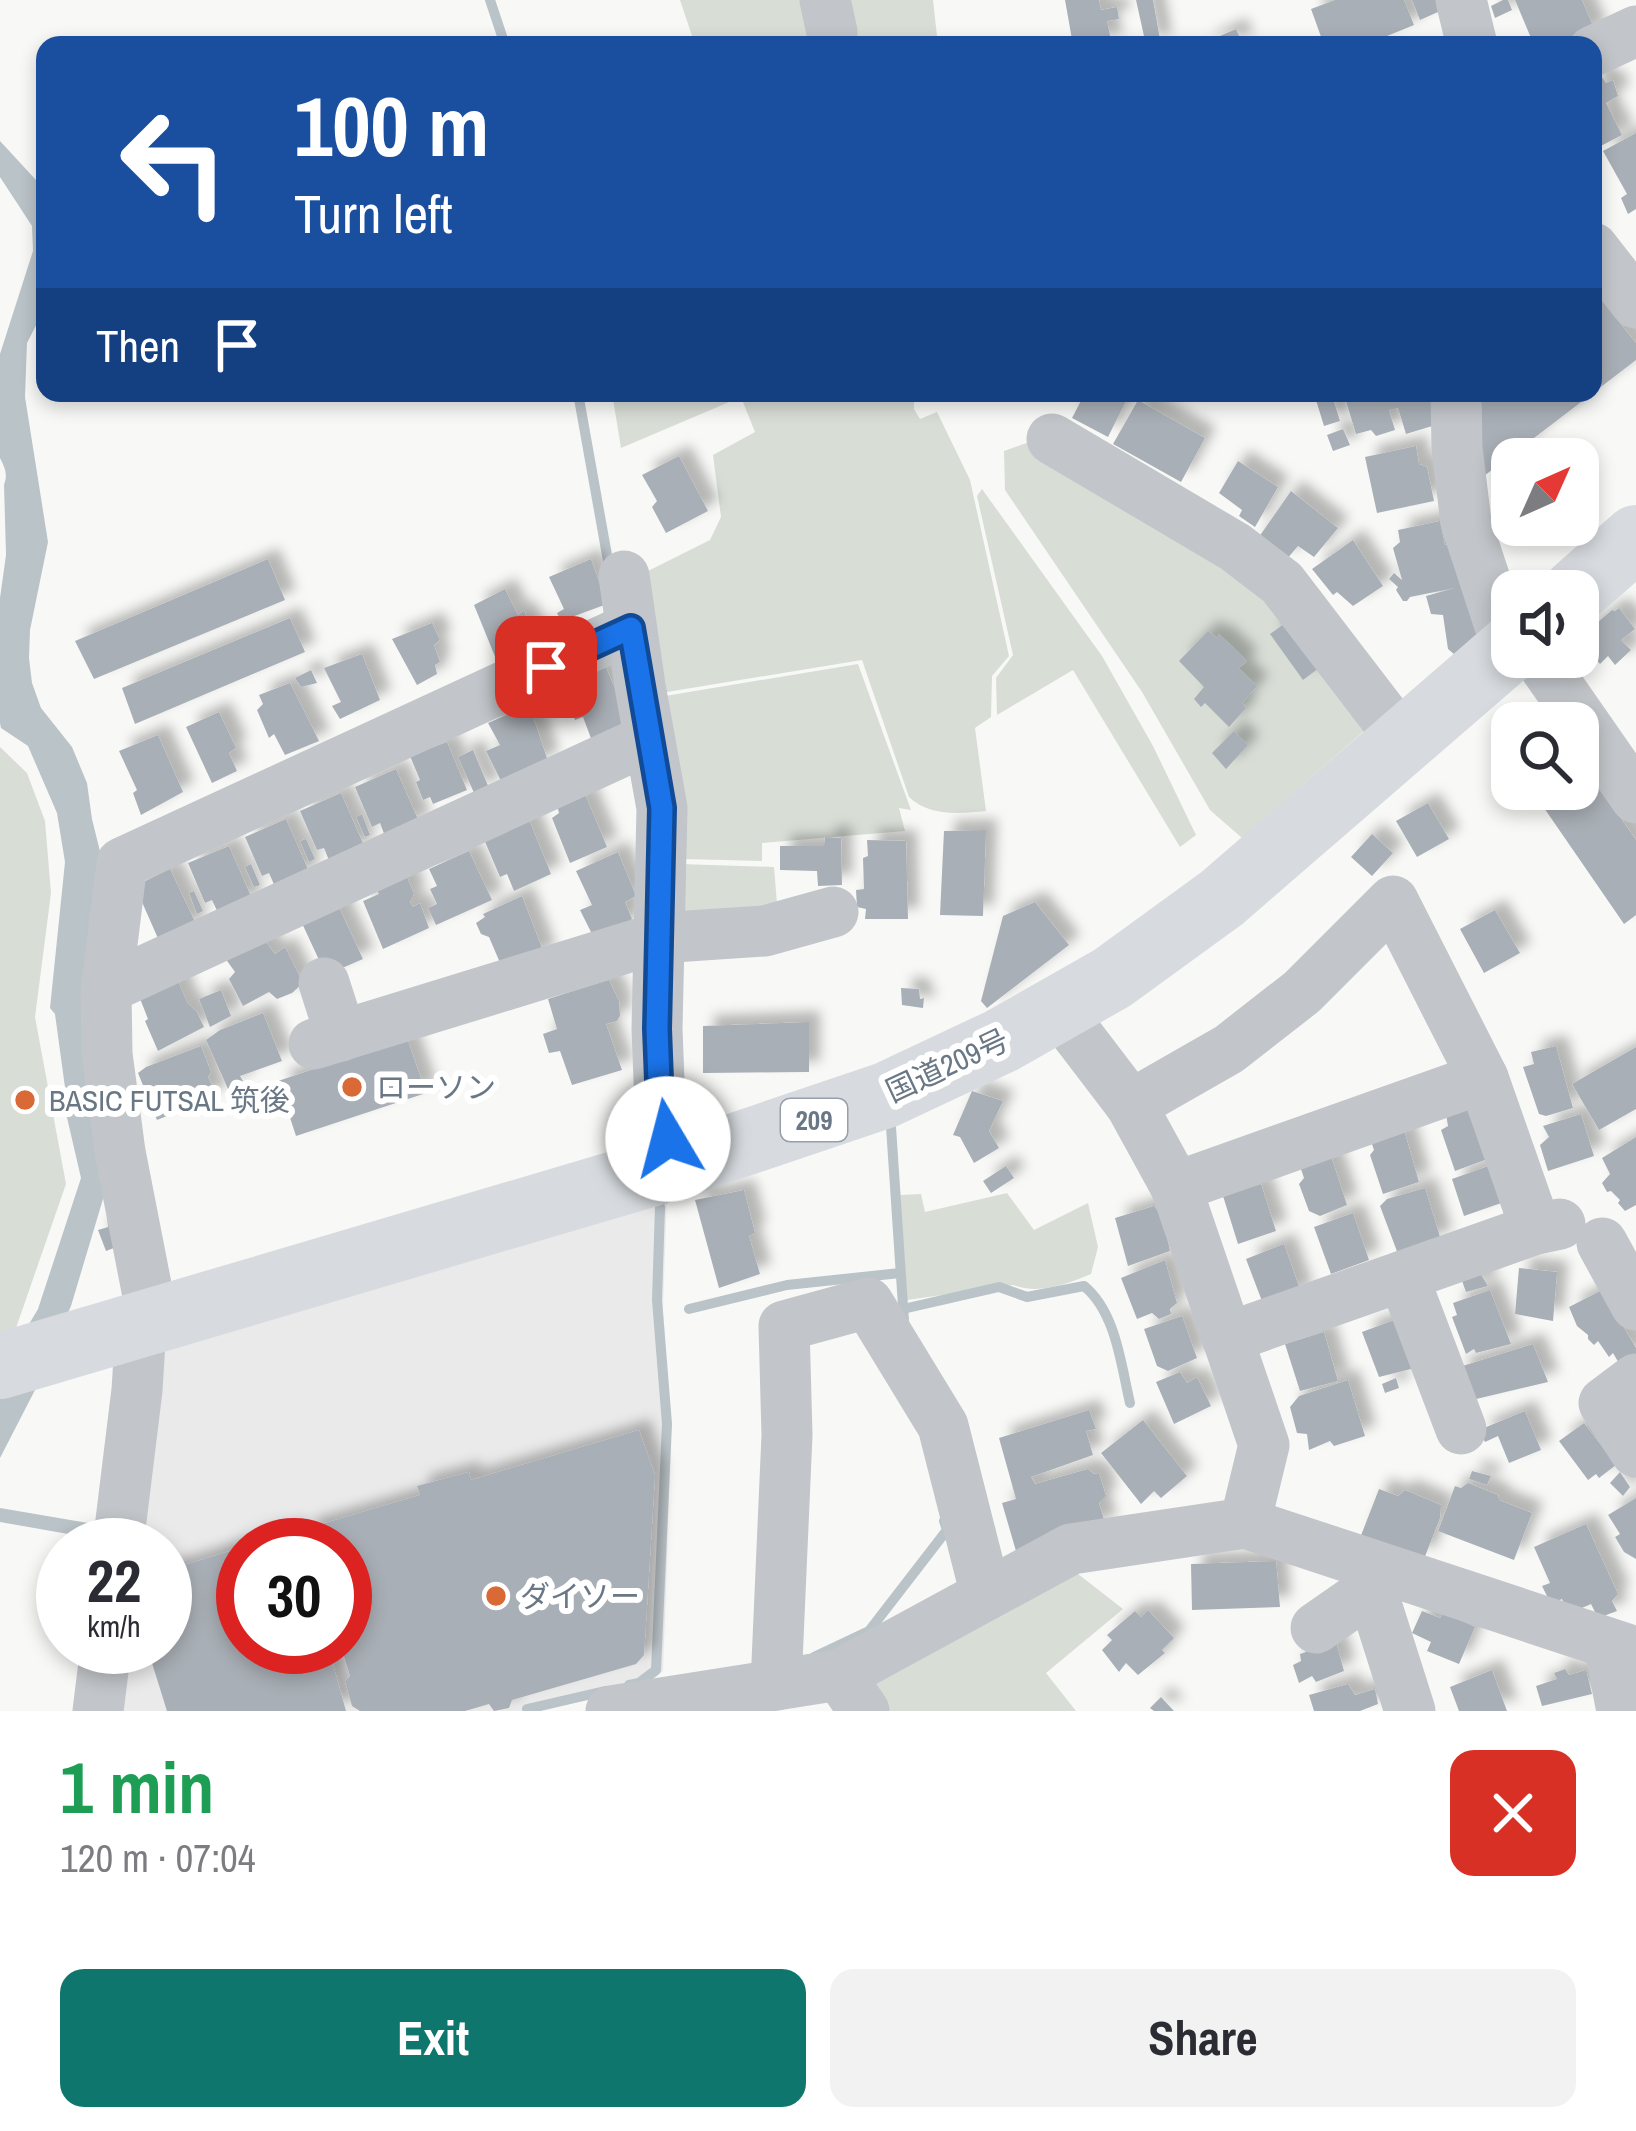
<!DOCTYPE html>
<html lang="en">
<head>
<meta charset="utf-8">
<style>
  :root { --surface:#fff; --page:#f2f2f3; --text:#2b2b33; --muted:#7c7c81; --accent:#0f766e }
  body { margin:0; font-family:"Archivo Narrow","Noto Sans JP",sans-serif; background:var(--page); color:var(--text); height:100vh; display:flex; flex-direction:column; font-size:45px; white-space:nowrap }
  * { box-sizing:border-box; margin:0 }
  p { font-size:39px; color:var(--muted) }
  .icon { flex:none; width:66px; height:66px; fill:none; stroke:currentColor; stroke-width:2; stroke-linecap:round; stroke-linejoin:round }
  .map { position:relative; height:1711px; overflow:hidden }
  .sheet { display:flex; flex-direction:column; background:var(--surface); flex:1 }
  .sheet>* { flex:none }
  .banner { position:absolute; left:36px; top:36px; width:1566px; height:366px; border-radius:24px; box-shadow:0 6px 18px #0003; background:#1a4fa0; color:#fff; overflow:hidden }
  .needle { width:78px; rotate:45deg }
  .buttons { position:absolute; left:1491px; top:438px; display:grid; gap:24px }
  .buttons a { display:grid; place-items:center; width:108px; height:108px; border-radius:24px; background:var(--surface); box-shadow:0 6px 18px #0003; font-size:60px }
  .speed { position:absolute; left:36px; top:1518px; display:flex; gap:24px; font-size:60px; font-weight:700; text-align:center }
  .speed>* { display:grid; place-content:center; width:156px; height:156px; border-radius:50%; background:var(--surface); box-shadow:0 6px 18px #0003; line-height:1 }
  .speed small { font-size:30px; font-weight:400 }
  .speed .limit { border:18px solid #d22; background:#fff; color:#111 }
  .pin { position:absolute; display:grid; place-items:center; width:102px; height:102px; color:#fff; margin:-51px; border-radius:24px; box-shadow:0 6px 18px #0006 }
  .me { position:absolute; width:132px; margin:-66px; rotate:352deg; stroke-linejoin:round; filter:drop-shadow(0 0 9px #0008) }
  .turn { display:flex; align-items:center; gap:42px; height:252px; padding:0 60px; font-size:54px }
  .turn .icon { width:156px; height:156px; stroke-width:2.5 }
  .turn b { display:block; font-size:84px; line-height:102px }
  .then { display:flex; align-items:center; height:114px; padding:0 60px; background:#0003; gap:24px; font-size:45px }
  .round { display:grid; place-items:center; flex:none; width:126px; height:126px; border-radius:24px; background:var(--page) }
  .overview { display:flex; align-items:center; justify-content:space-between; height:204px; padding:0 60px }
  h1 { font-size:72px; font-weight:700; line-height:90px; color:#1e9e55 }
  .action { display:flex; gap:24px; margin-top:auto; padding:24px 60px }
  .action a { flex:1; height:138px; border-radius:24px; background:var(--accent); color:#fff; font-size:48px; font-weight:700; line-height:138px; text-align:center }
  .action a+a { background:var(--page); color:var(--text) }
  .map>svg:first-child { display:block }
  .built { fill:#e9eae9; fill-rule:evenodd }
  .green { fill:#d8ddd6 }
  .water { fill:#bac3c8 }
  .lines { fill:none; stroke-linecap:round; stroke-linejoin:round }
  .stream { stroke:#bac3c8; stroke-width:10 }
  .building { fill:#a9afb6; filter:url(#shadow) }
  .minor { stroke:#c2c5c9; stroke-width:51 }
  .highway { stroke:#d7dbdf; stroke-width:66 }
  .route-casing { stroke:#114b97; stroke-width:30 }
  .route { stroke:#1a73e8; stroke-width:21 }
  .poi-dot { fill:#d96a36; stroke:#fff; stroke-width:4.5 }
  .labels { text-anchor:middle; dominant-baseline:central; stroke-width:12; stroke-linejoin:round; paint-order:stroke }
  .shield { fill:#fff; stroke:#97a0aa; stroke-width:3 }
  .shield-label { font-size:27px; font-weight:bold; fill:#6a7785 }
  .street-label { font-size:30px; fill:#6a7785; stroke:#fff }
  .poi-label { font-size:30px; fill:#6a7785; stroke:#fff; text-anchor:start }
</style>
</head>
<body>
<div class="map">
<svg width="1636" height="1711" viewBox="0 0 1636 1711">
  <defs>
    <filter id="shadow"><feDropShadow dx="11" dy="-11" stdDeviation="6" flood-color="#0004"/></filter>
  </defs>
  <rect width="100%" height="100%" fill="#f8f9f6"/>
  <!-- built -->
  <path class="built" d="M667 1195 663 1308 671 1437 663 1671 643 1689 529 1711H111L119 1647H165V1545H133L158 1356 172 1342ZM243 1545H345V1647H243Z"/>
  <!-- green -->
  <g class="green">
    <path d="M680 0H933L938 45H695Z"/>
    <path d="M612 393H914V409L920 419 937 412 970 480 1009 656 992 676 991 717 975 728 986 811C960 814 928 816 909 797L862 660 655 694 638 576 710 540 721 517 713 455 755 432 741 397 621 448Z"/>
    <path d="M1035 440 1236 563 1372 724 1242 838 1210 810 1142 692 1005 490 1004 451Z"/>
    <path d="M982 489 1102 656 1153 746 1196 835 1180 847 1073 670 997 715 996 678 1013 655 977 496Z"/>
    <path d="M858 664 911 810 899 808 905 831 762 843V861L683 859 659 697Z"/>
    <path d="M0 747 27 773 45 821 51 893 35 1017 66 1184 16 1328 0 1333Z"/>
    <path d="M680 864 774 867 778 916 671 931Z"/>
    <path d="M1007 1193 1034 1230 1088 1203 1098 1247 1091 1274C1066 1284 1040 1295 1013 1285L907 1300 900 1195 921 1194 925 1212Z"/>
    <path d="M1064 1563 1123 1609 1046 1673 1076 1711H874L869 1668Z"/>
  </g>
  <!-- water -->
  <g class="water">
    <path d="M0 141 36 180 45 195V308L27 343 25 397 48 542 30 630 29 658 32 683 41 708 72 747 87 783 92 819 109 888 106 1189 71 1306 34 1392 0 1458V1373L38 1309 81 1178 65 1109 67 1102 55 1014 50 1008 65 862 57 813 28 746 1 728 0 723V598L6 555 4 485C8 474 5 468 0 458V354L33 251 32 226 0 177Z"/>
    <path d="M0 1508 94 1524 91 1538 0 1522Z"/>
  </g>
  <g class="lines">
    <!-- stream -->
    <g class="stream">
      <path d="M490 0 505 45"/>
      <path d="M578 393 610 572"/>
      <path d="M891 1127 904 1321"/>
      <path d="M689 1309 787 1285 900 1273"/>
      <path d="M903 1309 999 1287 1027 1297 1084 1286C1116 1312 1121 1365 1130 1403"/>
      <path d="M814 1657 869 1631 947 1530 944 1521"/>
      <path d="M629 1685 639 1683 656 1670 667 1424 657 1300 660 1207"/>
      <path d="M527 1709 605 1691"/>
    </g>
  </g>
  <!-- building -->
  <g class="building">
    <path d="M1065 0H1099L1101 10 1117 7 1119 19 1107 21 1112 45H1073Z"/>
    <path d="M1136 0H1153L1161 45H1146Z"/>
    <path d="M1335 0H1404L1414 25 1365 45H1324L1311 9Z"/>
    <path d="M1412 0H1444L1447 8 1420 20Z"/>
    <path d="M1503 0H1508L1512 10 1495 18 1491 6Z"/>
    <path d="M1515 0H1582L1596 33 1569 45H1534Z"/>
    <path d="M1236 29 1243 45H1199Z"/>
    <path d="M1593 63 1606 83 1613 80 1618 96 1606 103 1622 135 1593 150Z"/>
    <path d="M1636 133V209L1628 214 1621 198 1627 194 1603 151Z"/>
    <path d="M1593 289 1636 343V360L1593 393Z"/>
    <path d="M1085 393H1120L1128 397 1108 437 1072 418Z"/>
    <path d="M1352 393H1433L1442 423 1406 434 1398 408 1389 410 1395 430 1376 436 1371 430 1356 434 1345 398 1353 396Z"/>
    <path d="M1471 393H1593L1484 476Z"/>
    <path d="M1332 395 1340 421 1324 426 1316 400Z"/>
    <path d="M1138 400 1205 438 1181 482 1113 444Z"/>
    <path d="M1343 429 1350 445 1333 451 1327 435Z"/>
    <path d="M1416 446 1419 464 1427 467 1434 501 1377 513 1365 457Z"/>
    <path d="M679 456 708 511 666 533 652 507 657 501 642 475Z"/>
    <path d="M1238 461 1278 487 1255 527 1239 516 1242 510 1219 493Z"/>
    <path d="M1291 491 1338 528 1314 557 1298 546 1286 560 1254 544Z"/>
    <path d="M1440 521 1445 545 1454 543 1478 634 1455 655 1448 649 1443 615 1431 614 1426 596 1455 588 1410 597 1407 601H1403L1396 590 1398 587 1389 579 1394 573 1402 580 1393 548 1400 542 1398 530Z"/>
    <path d="M1353 540 1383 586 1353 606 1337 592 1333 595 1312 569Z"/>
    <path d="M268 559 285 600 94 679 75 641Z"/>
    <path d="M591 559 607 604 561 621 557 613 564 609 549 577Z"/>
    <path d="M505 589 518 615 524 610 538 644 504 663 496 659 474 605Z"/>
    <path d="M1619 608 1635 629 1621 640 1631 650 1615 665 1608 656 1600 664 1582 643 1588 638 1584 634 1612 610 1615 611Z"/>
    <path d="M290 618 305 652 135 724 122 688Z"/>
    <path d="M1291 619 1323 665 1303 680 1270 634Z"/>
    <path d="M432 623 440 640 434 645 440 662 435 665 437 674 417 685 392 639Z"/>
    <path d="M1208 631 1217 638 1219 634 1247 661 1239 668 1257 686 1242 703 1246 708 1229 727 1205 703 1201 707 1194 699 1204 687 1179 661Z"/>
    <path d="M362 654 380 700 340 719 332 706 341 702 324 668Z"/>
    <path d="M605 665 630 724 592 741 583 717 575 720 570 707 577 704 566 682Z"/>
    <path d="M311 670 317 683 301 687 295 678Z"/>
    <path d="M290 683 319 741 285 755 274 734 269 738 257 710 263 704 259 695Z"/>
    <path d="M529 705 548 761 502 783 486 751 500 745 488 723Z"/>
    <path d="M219 712 236 748 229 753 237 771 212 783 186 727Z"/>
    <path d="M1234 731 1248 745 1226 769 1212 753Z"/>
    <path d="M158 735 183 792 141 815 133 793 137 790 119 751Z"/>
    <path d="M447 742 467 790 433 804 430 797 423 800 416 782 420 780 410 756Z"/>
    <path d="M473 750 489 788 475 795 458 757Z"/>
    <path d="M1578 757 1636 840V915L1624 924 1531 789H1578Z"/>
    <path d="M396 769 420 824 386 839 380 823 372 827 355 787Z"/>
    <path d="M341 793 365 848 330 863 324 848 317 850 300 811Z"/>
    <path d="M585 794 607 847 570 863 552 818 559 813 557 805Z"/>
    <path d="M1428 803 1449 839 1417 857 1396 821Z"/>
    <path d="M362 814 370 835 365 837 356 817Z"/>
    <path d="M528 817 551 874 514 891 507 874 500 877 483 837Z"/>
    <path d="M286 819 310 874 276 889 269 873 262 876 245 837Z"/>
    <path d="M986 830 983 916 940 915 944 831Z"/>
    <path d="M1372 834 1393 853 1372 876 1351 857Z"/>
    <path d="M825 837 841 838 842 885 818 886 817 871 780 870V846H824Z"/>
    <path d="M306 839 315 859 309 862 300 841Z"/>
    <path d="M867 840 906 841 908 919H865L866 909 857 907 856 890 864 889 863 858 868 856Z"/>
    <path d="M229 846 253 901 219 915 212 900 205 903 188 863Z"/>
    <path d="M469 851 492 900 436 925 428 908 437 904 430 889 437 886 429 869Z"/>
    <path d="M618 852 636 896 625 902 632 919 617 933 595 940 580 910 592 905 576 871Z"/>
    <path d="M251 864 260 885 254 887 245 867Z"/>
    <path d="M170 869 197 926 160 943 135 886Z"/>
    <path d="M405 872 414 894 410 902 413 907 420 903 429 928 383 949 363 901 379 894 374 885Z"/>
    <path d="M194 891 203 911 197 914 189 893Z"/>
    <path d="M522 896 545 956 504 972 489 937 481 934 476 923 485 917 483 914Z"/>
    <path d="M336 901 363 959 326 975 300 919Z"/>
    <path d="M1035 902 1069 945 987 1008 981 1001 1003 916Z"/>
    <path d="M1495 910 1520 953 1484 973 1460 929Z"/>
    <path d="M262 937 275 954 285 947 303 983 292 993 277 999 269 992 243 1006 229 979 235 972 225 958Z"/>
    <path d="M175 974 187 1002 197 1012 204 1027 158 1051 145 1021 148 1019 139 996Z"/>
    <path d="M609 980 619 1001 620 1016 617 1021 606 1024 622 1070 572 1085 560 1051 549 1053 543 1034 557 1029 548 999Z"/>
    <path d="M901 988 919 989 920 999 924 998 923 1008 902 1005Z"/>
    <path d="M221 990 231 1016 210 1027 199 999Z"/>
    <path d="M263 1013 282 1061 240 1076 243 1081 228 1089 206 1040 220 1030Z"/>
    <path d="M809 1022V1072L703 1073V1026Z"/>
    <path d="M407 1038 426 1093 296 1136 278 1081Z"/>
    <path d="M201 1046 211 1072 208 1077 217 1096 157 1120 138 1073 146 1067Z"/>
    <path d="M1556 1046 1573 1108 1546 1116 1539 1114 1523 1067 1534 1064 1531 1052Z"/>
    <path d="M1636 1047V1109L1599 1130 1572 1084Z"/>
    <path d="M972 1091 1003 1101 989 1131 999 1148 974 1163 960 1137 953 1135Z"/>
    <path d="M1473 1106 1493 1157 1455 1171 1441 1130 1448 1126 1446 1114Z"/>
    <path d="M1581 1114 1594 1156 1548 1171 1540 1145 1549 1137 1543 1126Z"/>
    <path d="M1404 1130 1419 1182 1383 1194 1370 1155 1374 1150 1371 1141Z"/>
    <path d="M1636 1137V1205L1625 1211 1618 1203 1620 1200 1611 1191 1607 1192 1602 1183 1610 1174 1602 1158Z"/>
    <path d="M1331 1156 1347 1205 1320 1216 1309 1211 1299 1184 1304 1178 1300 1166Z"/>
    <path d="M1494 1164 1507 1201 1464 1216 1452 1179Z"/>
    <path d="M1006 1166 1014 1178 991 1193 983 1181Z"/>
    <path d="M1261 1184 1276 1231 1238 1244 1223 1196Z"/>
    <path d="M1425 1188 1441 1240 1398 1254 1380 1206 1387 1199Z"/>
    <path d="M744 1190 755 1233 749 1236 760 1274 719 1288 695 1200Z"/>
    <path d="M1154 1206 1163 1218 1170 1251 1128 1266 1115 1218Z"/>
    <path d="M1353 1213 1369 1260 1331 1274 1314 1227Z"/>
    <path d="M107 1215 119 1246 106 1251 98 1230 108 1227Z"/>
    <path d="M1284 1244 1302 1295 1265 1309 1246 1259Z"/>
    <path d="M1165 1260 1177 1303 1170 1309 1171 1314 1159 1319 1152 1313 1137 1319 1121 1278Z"/>
    <path d="M1519 1268 1557 1272 1553 1321 1515 1314Z"/>
    <path d="M1480 1273 1488 1286 1466 1292 1461 1278Z"/>
    <path d="M1490 1290 1511 1344 1476 1353 1474 1349 1466 1354 1452 1317 1457 1315 1453 1303Z"/>
    <path d="M1602 1290 1636 1348V1354L1620 1365 1613 1353 1609 1357 1598 1341 1594 1345 1588 1339V1335L1577 1326 1569 1307Z"/>
    <path d="M1182 1316 1197 1358 1168 1371 1157 1366 1144 1329Z"/>
    <path d="M1397 1319 1415 1368 1379 1377 1362 1332Z"/>
    <path d="M1324 1332 1338 1381 1300 1391 1285 1344Z"/>
    <path d="M1533 1344 1548 1382 1472 1400 1456 1368Z"/>
    <path d="M1180 1372 1187 1383 1197 1377 1211 1406 1174 1424 1156 1382Z"/>
    <path d="M1396 1378 1399 1388 1385 1393 1382 1384Z"/>
    <path d="M1348 1380 1365 1436 1334 1446 1330 1441 1309 1450 1307 1434 1297 1433 1290 1407 1299 1396Z"/>
    <path d="M1089 1410 1096 1429 1086 1431 1093 1455 1031 1477 1035 1484 1088 1469 1094 1474 1099 1473 1106 1496 1099 1503 1106 1526 1016 1551 1002 1503 1016 1499 999 1438Z"/>
    <path d="M1525 1411 1541 1450 1509 1463 1498 1436 1485 1442 1479 1430Z"/>
    <path d="M1143 1420 1187 1476 1161 1498 1154 1491 1141 1504 1101 1453Z"/>
    <path d="M1584 1423 1616 1465 1599 1478 1596 1474 1588 1480 1559 1441Z"/>
    <path d="M639 1430 655 1475 644 1655 636 1664 512 1700 509 1708 494 1711 489 1704 465 1711H360L352 1706 345 1681 350 1676 341 1647H345V1545H310L305 1529 420 1495 417 1486 469 1472 471 1480Z"/>
    <path d="M1472 1471 1491 1476 1487 1485 1469 1479Z"/>
    <path d="M1620 1472 1630 1487 1623 1496 1610 1483Z"/>
    <path d="M1468 1483 1498 1495 1499 1500 1532 1513 1514 1560 1438 1531 1455 1486 1461 1488Z"/>
    <path d="M1379 1489 1398 1496 1405 1490 1441 1505 1440 1518 1424 1559 1360 1538Z"/>
    <path d="M1636 1498V1559L1624 1552 1615 1537 1620 1534 1608 1515Z"/>
    <path d="M1586 1524 1618 1594 1612 1601 1617 1611 1598 1618 1591 1604 1568 1614 1562 1599 1551 1604 1542 1586 1550 1583 1534 1547Z"/>
    <path d="M294 1532 298 1545H255L254 1544Z"/>
    <path d="M243 1547V1647H328L346 1711H167L147 1647H165V1571Z"/>
    <path d="M1276 1561 1280 1607 1192 1610 1191 1564Z"/>
    <path d="M1148 1610 1174 1638 1162 1650 1165 1653 1138 1675 1126 1663 1119 1672 1102 1650 1112 1640 1107 1635 1135 1611 1141 1617Z"/>
    <path d="M1422 1611 1440 1618 1443 1612 1475 1627 1459 1664 1427 1651 1431 1642 1412 1633Z"/>
    <path d="M1336 1642 1344 1671 1316 1682 1312 1676 1299 1683 1293 1665 1301 1661 1300 1654 1306 1652 1304 1646Z"/>
    <path d="M1565 1669 1569 1675 1586 1670 1592 1694 1542 1706 1536 1686 1557 1679 1554 1673Z"/>
    <path d="M1492 1670 1507 1711H1459L1450 1687Z"/>
    <path d="M1348 1684 1355 1695 1375 1689 1378 1704 1360 1711H1314L1309 1695Z"/>
    <path d="M1161 1697 1174 1711H1154L1150 1708Z"/>
  </g>
  <g class="lines">
    <!-- minor -->
    <g class="minor">
      <path d="M825 0 832 32"/>
      <path d="M1461 0 1472 45"/>
      <path d="M1593 51 1636 31"/>
      <path d="M1593 248 1636 303"/>
      <path d="M1456 393 1457 448 1466 522 1508 650"/>
      <path d="M1052 439 1235 547 1282 583 1403 741"/>
      <path d="M624 576 640 686 662 808 657 1029 660 1106 673 1167"/>
      <path d="M1538 657 1636 798"/>
      <path d="M324 983 341 1036"/>
      <path d="M107 988 649 739"/>
      <path d="M1061 1007 1073 1029 1131 1105 1176 1187"/>
      <path d="M314 1044 658 938 765 931 833 912"/>
      <path d="M1131 1105 1229 1049 1302 992 1393 901 1483 1078"/>
      <path d="M1602 1243 1636 1305"/>
      <path d="M1403 1276 1461 1429"/>
      <path d="M153 1321 120 1152 107 1054 106 992 122 863 631 628"/>
      <path d="M1227 1338 1536 1229 1560 1224"/>
      <path d="M1636 1379 1604 1403 1636 1452"/>
      <path d="M1245 1523 1264 1445 1176 1187 1483 1078 1536 1229"/>
      <path d="M118 1545 137 1390 141 1325"/>
      <path d="M1363 1563 1410 1711"/>
      <path d="M1316 1628 1372 1589"/>
      <path d="M1609 1644 1622 1711"/>
      <path d="M839 1675 864 1711"/>
      <path d="M776 1685 787 1435 784 1326 868 1303 943 1426 986 1595"/>
      <path d="M98 1711 106 1647"/>
      <path d="M611 1711 839 1675 1071 1549 1245 1523 1636 1652"/>
    </g>
    <!-- highway -->
    <g class="highway">
      <path d="M1576 591 1636 538"/>
      <path d="M0 1366 673 1167 886 1095 1001 1041 1112 978 1222 898 1512 647"/>
    </g>
  </g>
  <g class="lines">
    <!-- route casing -->
    <g class="route-casing">
      <path id="route" d="M546 667 631 628 662 808 657 1029 660 1106 668 1139"/>
    </g>
    <!-- route -->
    <use href="#route" class="route"/>
  </g>
  <!-- markers -->
  <g class="poi-dot">
    <circle cx="352" cy="1087" r="12"/>
    <circle cx="25" cy="1100" r="12"/>
    <circle cx="496" cy="1596" r="12"/>
  </g>
  <g class="labels">
    <!-- shield labels -->
    <rect class="shield" x="781" y="1099" width="66" height="42" rx="9"/>
    <g class="shield-label">
      <text x="814" y="1120">209</text>
    </g>
    <!-- street labels -->
    <g class="street-label">
      <text transform="translate(947 1065) rotate(-25)">国道209号</text>
    </g>
    <!-- poi labels -->
    <g class="poi-label">
      <text x="376" y="1087">ローソン</text>
      <text x="49" y="1100">BASIC FUTSAL 筑後</text>
      <text x="520" y="1596">ダイソー</text>
    </g>
  </g>
</svg>
<div class="buttons">
<a><svg class="needle" viewBox="-14 -14 28 28"><path d="M0-13l5 13h-10z" fill="#e53935"/><path d="M0 13l5-13h-10z" fill="#7c7c81"/></svg></a>
<a><svg class="icon" aria-label="sound" viewBox="0 0 24 24"><path d="M4 9h4l5-4v14l-5-4H4zM17 9q2 3 0 6"/></svg></a>
<a><svg class="icon" aria-label="search" viewBox="0 0 24 24"><circle cx="10" cy="10" r="6"/><path d="M15 15l6 6"/></svg></a>
</div>
<div class="speed"><div>22<small>km/h</small></div><div class="limit">30</div></div>
<div class="pin" style="left:546px;top:667px;background:#d93025"><svg class="icon" aria-label="arrive" viewBox="0 0 24 24"><path d="M6 21V4h12l-3 4 3 4H6"/></svg></div>
<svg class="me" style="left:668px;top:1139px" viewBox="-20 -20 40 40"><circle r="19" fill="#fff"/><path d="M0-13L10 11 0 6-10 11z" fill="#1a73e8"/></svg>
<div class="banner">
<div class="turn"><svg class="icon" aria-label="left" viewBox="0 0 24 24"><path d="M17 20v-9H6M10 6l-5 5 5 5"/></svg><div><b>100 m</b>Turn left</div></div>
<div class="then">Then<svg class="icon" aria-label="arrive" viewBox="0 0 24 24"><path d="M6 21V4h12l-3 4 3 4H6"/></svg></div>
</div>
</div>
<section class="sheet">
<div class="overview"><div><h1>1 min</h1><p>120 m · 07:04</p></div><a class="round" style="background:#d93025;color:#fff"><svg class="icon" aria-label="close" viewBox="0 0 24 24"><path d="M6 6l12 12M18 6L6 18"/></svg></a></div>
<div class="action"><a>Exit</a><a>Share</a></div>
</section>
</body>
</html>
